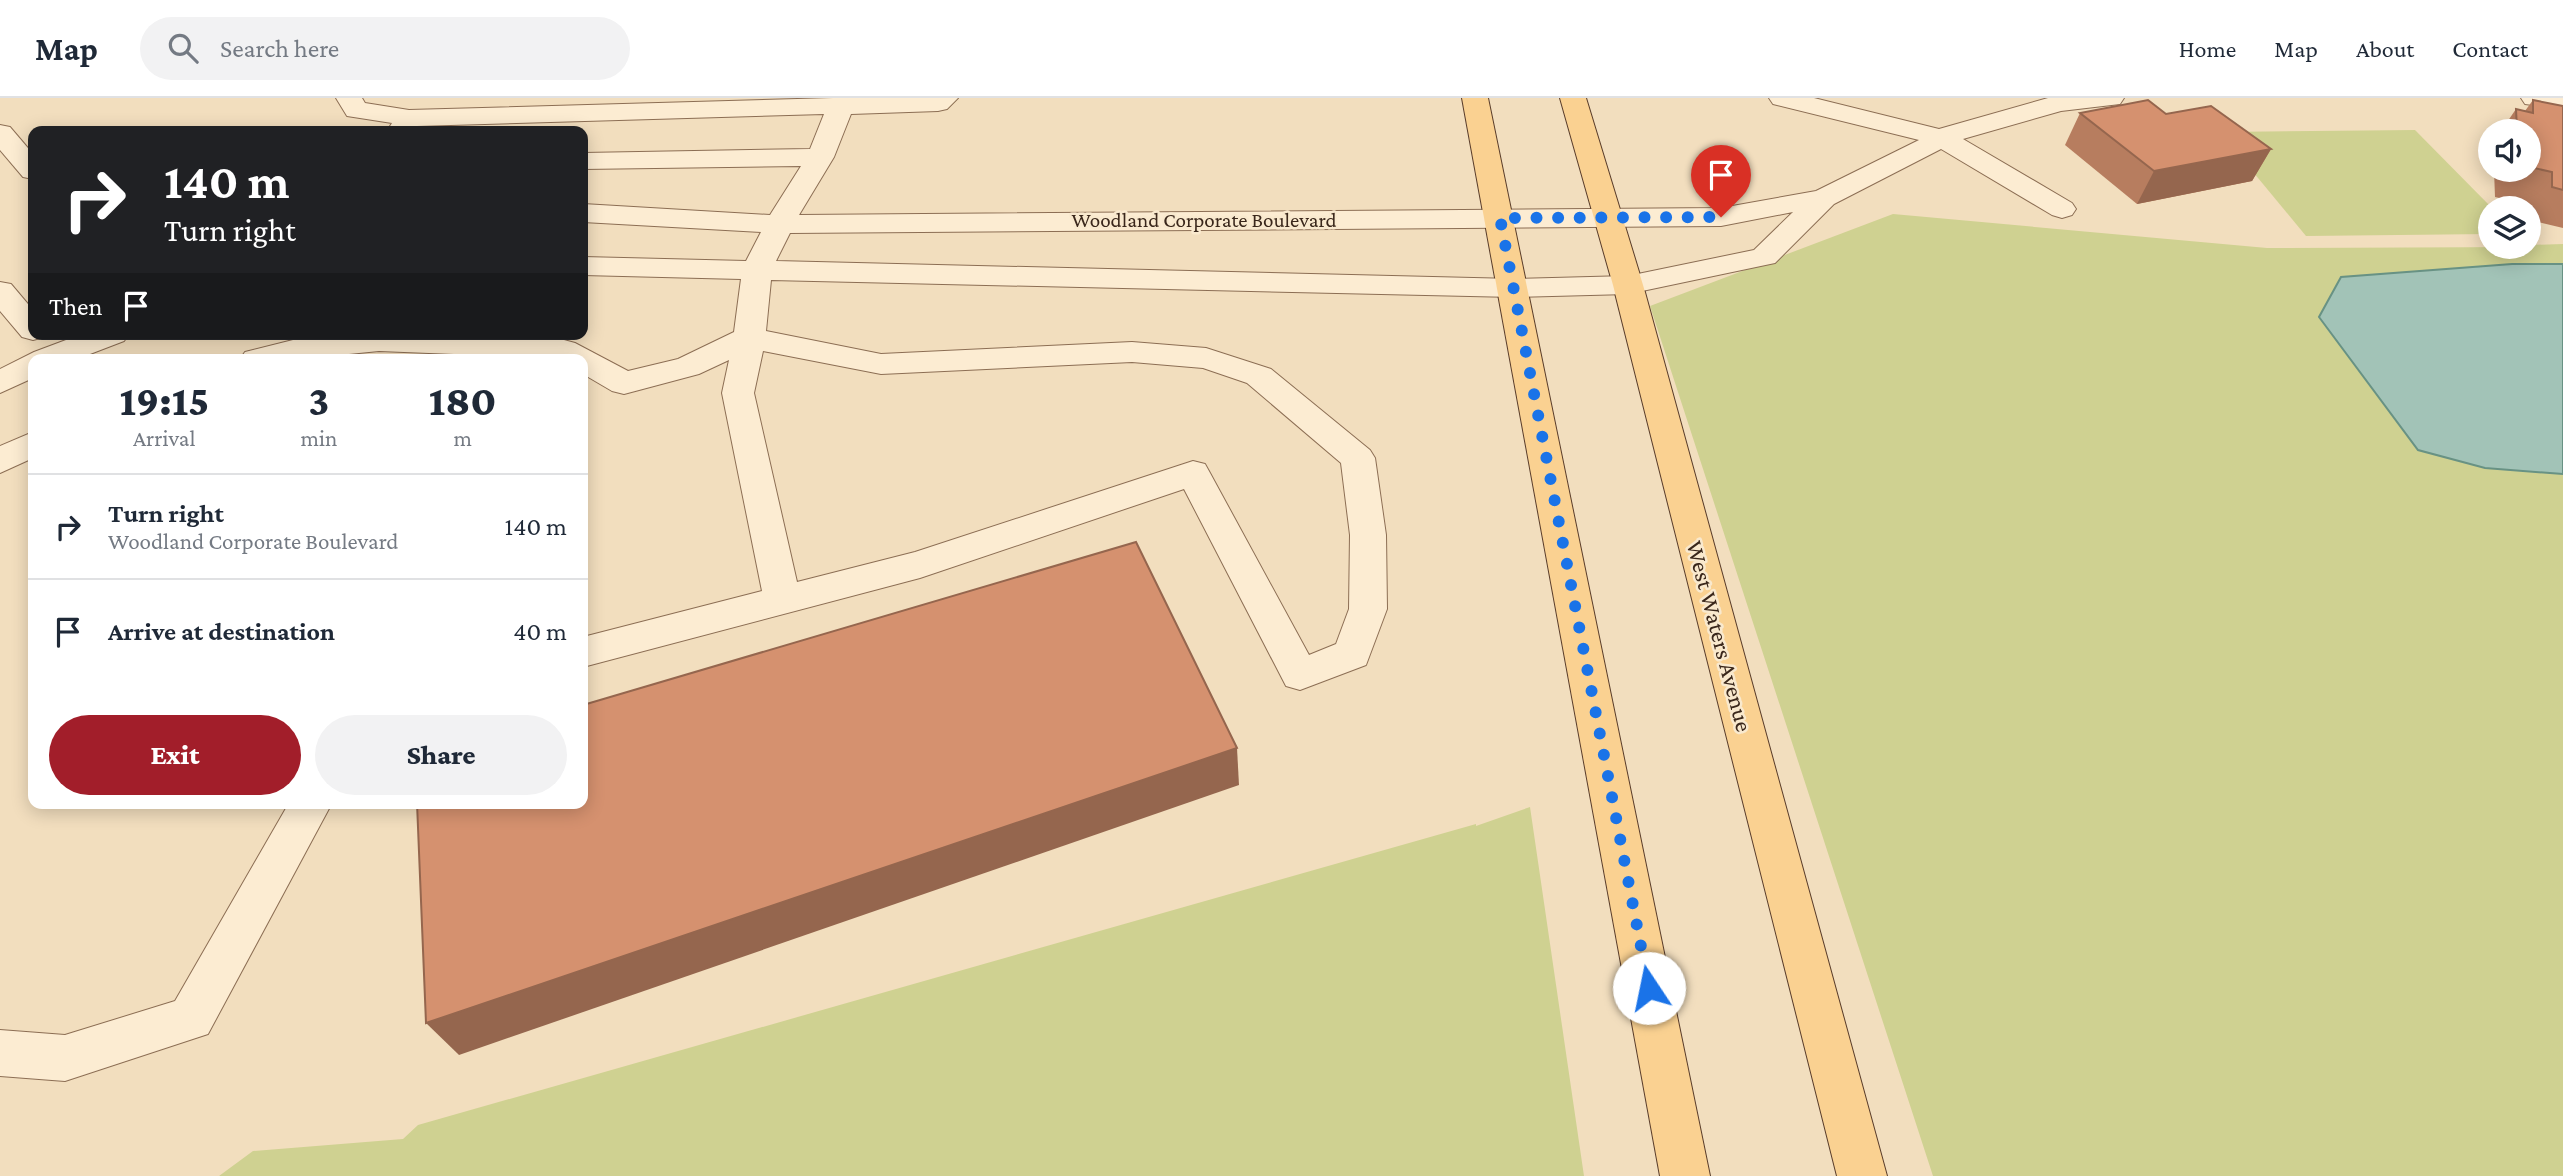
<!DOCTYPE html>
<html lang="en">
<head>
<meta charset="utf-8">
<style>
  :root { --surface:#fff; --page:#f2f2f3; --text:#1f2937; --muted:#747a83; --line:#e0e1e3; --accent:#a21e2a }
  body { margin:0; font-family:"Crimson Pro",serif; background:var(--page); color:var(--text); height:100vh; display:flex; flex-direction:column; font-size:26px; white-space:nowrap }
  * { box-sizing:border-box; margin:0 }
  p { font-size:23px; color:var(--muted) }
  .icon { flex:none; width:38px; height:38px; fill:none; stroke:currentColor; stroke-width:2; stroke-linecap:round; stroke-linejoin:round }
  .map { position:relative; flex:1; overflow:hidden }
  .details { position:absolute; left:28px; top:256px; width:560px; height:455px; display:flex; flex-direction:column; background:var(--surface); border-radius:14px; box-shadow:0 4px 18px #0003 }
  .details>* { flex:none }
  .guide { position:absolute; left:28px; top:28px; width:560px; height:214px; border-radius:14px; box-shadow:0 4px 18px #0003; background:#202124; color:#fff; overflow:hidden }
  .controls { position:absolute; left:2478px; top:21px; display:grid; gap:14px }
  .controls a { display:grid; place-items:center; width:63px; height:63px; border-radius:50%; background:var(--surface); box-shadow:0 4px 18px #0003; font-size:35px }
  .pin { position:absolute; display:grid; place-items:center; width:60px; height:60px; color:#fff; margin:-72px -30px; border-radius:50% 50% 50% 0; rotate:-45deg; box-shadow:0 0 7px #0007 }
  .pin .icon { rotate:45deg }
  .me { position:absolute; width:77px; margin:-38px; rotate:349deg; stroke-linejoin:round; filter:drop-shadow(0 0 5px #0008) }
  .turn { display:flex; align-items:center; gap:24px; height:147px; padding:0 21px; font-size:32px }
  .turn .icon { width:91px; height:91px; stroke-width:2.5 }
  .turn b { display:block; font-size:49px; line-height:60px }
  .then { display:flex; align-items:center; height:66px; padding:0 21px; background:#0003; gap:14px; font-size:26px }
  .eta { display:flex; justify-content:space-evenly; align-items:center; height:119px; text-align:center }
  .eta b { font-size:42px; font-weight:800; line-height:49px }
  .primary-button { display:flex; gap:14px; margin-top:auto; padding:14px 21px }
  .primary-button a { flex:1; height:80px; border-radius:42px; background:var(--accent); color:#fff; font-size:28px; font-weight:800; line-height:80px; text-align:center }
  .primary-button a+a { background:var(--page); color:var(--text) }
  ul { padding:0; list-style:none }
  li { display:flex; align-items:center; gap:21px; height:105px; padding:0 21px; border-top:2px solid var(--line) }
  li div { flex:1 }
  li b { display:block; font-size:26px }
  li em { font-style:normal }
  header { display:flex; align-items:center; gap:42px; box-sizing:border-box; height:98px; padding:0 35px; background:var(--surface); border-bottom:2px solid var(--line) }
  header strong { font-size:33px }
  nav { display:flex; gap:38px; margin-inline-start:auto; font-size:24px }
  .search { width:490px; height:63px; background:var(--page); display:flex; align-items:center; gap:18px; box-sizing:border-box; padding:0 24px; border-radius:38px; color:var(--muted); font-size:26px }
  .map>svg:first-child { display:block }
  .green { fill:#cfd191 }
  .water { fill:#a2c3b7; stroke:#689284; stroke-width:2 }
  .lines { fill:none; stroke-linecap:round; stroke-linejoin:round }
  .minor-casing { stroke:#8c6e54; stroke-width:2 }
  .major-casing { stroke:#593c2a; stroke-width:2 }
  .minor { fill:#fcecd2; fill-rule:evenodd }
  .major { fill:#fad191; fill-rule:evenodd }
  .wall { fill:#b77d5f }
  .shaded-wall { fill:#95664e }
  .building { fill:#d5916f; stroke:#95664e; stroke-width:2 }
  .route { stroke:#1a73e8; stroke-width:12; stroke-dasharray:0 21.6 }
  .labels { text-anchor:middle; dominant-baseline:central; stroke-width:5; stroke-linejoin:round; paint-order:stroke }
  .far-street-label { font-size:21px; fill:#3a271b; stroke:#f9e9ce }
  .street-label { font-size:24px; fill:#3a271b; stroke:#f9e9ce }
</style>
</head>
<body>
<header>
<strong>Map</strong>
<div class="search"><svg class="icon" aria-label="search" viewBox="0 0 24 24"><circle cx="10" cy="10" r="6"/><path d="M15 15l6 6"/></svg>Search here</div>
<nav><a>Home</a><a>Map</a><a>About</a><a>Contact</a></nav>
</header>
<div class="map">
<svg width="2563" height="1078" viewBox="0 0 2563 1078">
  <rect width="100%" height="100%" fill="#f2debe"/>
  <!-- green -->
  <g class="green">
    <path d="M2415 32 2492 110 2490 136 2306 138 2220 34Z"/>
    <path d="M1893 116 2267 150 2529 149V147L2563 146V1078H1933L1650 208Z"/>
    <path d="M1530 709 1584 1078H219L253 1053 403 1041 418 1027 1476 726V728Z"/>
  </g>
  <!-- water -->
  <path class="water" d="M2512 166H2563V376L2485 370 2418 352 2319 219 2341 179Z"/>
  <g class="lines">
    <!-- minor casing -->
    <g class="minor-casing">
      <g id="minor">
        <path d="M336 0H362L365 5 409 12 833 0H958L947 11 938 13 851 16 834 59 799 117 1721 110 1816 93 1919 42 1773 6 1769 0H1814L1939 31 2048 0H2124L2120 6 2061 13 1963 41 2072 105 2076 111 2072 117 2062 120 2052 117 1941 51 1834 106 1775 165 1628 196 1514 199 771 182 766 233 881 256 1132 244 1206 250 1271 271 1370 352 1375 360 1386 437 1387 511 1366 567 1300 592 1286 588 1184 391 920 480 583 569V539L762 493 722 295 729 262 699 276 624 296 612 293 583 276V261L379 253 299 261H240L245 254 301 240 342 236H448L564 242 575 245 628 273 678 261 734 234 741 181 583 177V159L746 163 761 134 583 124V106L770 117 801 68 583 71V55L810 51 824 16 417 28 413 33H387L392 25 347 18ZM1793 114 1754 152 1628 178 1514 181 776 163 790 135 1721 128ZM763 253 881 276 1132 264 1203 270 1247 285 1341 365 1350 437 1349 511 1336 546 1309 557 1210 375 1205 366 1193 363 915 454 797 484 754 295Z"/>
        <path d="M2521 0H2563V11L2525 6Z"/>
        <path d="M0 27 10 29 33 56V81L23 79 0 52Z"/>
        <path d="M0 184 11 186 33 212V236H46L44 239 33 242 22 239 0 213Z"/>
        <path d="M82 236H129L124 243 77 261H33V280L0 295V271L34 254Z"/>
        <path d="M33 334V360L0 375V348Z"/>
        <path d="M289 705H332L208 936 65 983 0 978V932L65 937 175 903Z"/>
      </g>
    </g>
    <!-- major casing -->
    <g class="major-casing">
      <g id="major">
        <path d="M1462 0H1488L1710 1078H1660Z"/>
        <path d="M1560 0H1586L1643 187 1887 1078H1837L1613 187Z"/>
      </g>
    </g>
    <!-- minor -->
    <use href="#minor" class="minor"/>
    <!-- major -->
    <use href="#major" class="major"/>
  </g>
  <!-- wall -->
  <g class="wall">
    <path d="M2533 2 2563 8V130L2529 122V110H2527V106L2495 99 2494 72H2529V33H2501L2516 11 2525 13Z"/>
    <path d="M2080 15 2166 16 2271 51 2252 83 2137 106 2065 47Z"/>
  </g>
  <!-- shaded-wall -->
  <g class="shaded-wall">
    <path d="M2271 51 2252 83 2137 106 2154 73Z"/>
    <path d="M1237 650 1239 687 459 957 426 925Z"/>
  </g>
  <!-- building -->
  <g class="building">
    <path d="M2148 2 2166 16 2211 8 2271 51 2154 73 2080 15Z"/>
    <path d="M2533 2 2563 8V92L2552 89V74L2529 69V33H2517L2516 11 2533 15Z"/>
    <path d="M1136 444 1237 650 426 925 417 705H583V607Z"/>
  </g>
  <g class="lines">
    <!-- route -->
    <path class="route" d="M1649 890 1500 120 1721 119"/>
  </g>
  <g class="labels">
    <!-- far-street labels -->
    <g class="far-street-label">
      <text x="1204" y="122">Woodland Corporate Boulevard</text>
    </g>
    <!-- street labels -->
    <g class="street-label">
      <text transform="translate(1720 538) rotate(75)">West Waters Avenue</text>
    </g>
  </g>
</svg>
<div class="controls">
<a><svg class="icon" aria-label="sound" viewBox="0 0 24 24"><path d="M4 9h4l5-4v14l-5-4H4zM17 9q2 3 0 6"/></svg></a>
<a><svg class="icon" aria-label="layers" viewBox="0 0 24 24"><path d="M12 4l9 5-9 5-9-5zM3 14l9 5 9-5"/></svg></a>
</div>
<div class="pin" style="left:1721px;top:119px;background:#d93025"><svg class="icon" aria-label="arrive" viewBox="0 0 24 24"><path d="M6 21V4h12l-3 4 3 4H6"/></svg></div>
<svg class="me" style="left:1649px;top:890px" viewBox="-20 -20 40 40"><circle r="19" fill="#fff"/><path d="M0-13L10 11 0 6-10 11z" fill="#1a73e8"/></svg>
<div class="guide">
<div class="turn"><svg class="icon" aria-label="right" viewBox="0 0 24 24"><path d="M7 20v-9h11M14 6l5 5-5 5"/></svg><div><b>140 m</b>Turn right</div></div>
<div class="then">Then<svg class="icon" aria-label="arrive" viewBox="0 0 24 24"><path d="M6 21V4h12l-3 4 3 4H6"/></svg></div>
</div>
<section class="details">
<div class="eta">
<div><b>19:15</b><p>Arrival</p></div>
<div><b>3</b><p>min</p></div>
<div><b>180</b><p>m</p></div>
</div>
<ul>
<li><svg class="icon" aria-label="right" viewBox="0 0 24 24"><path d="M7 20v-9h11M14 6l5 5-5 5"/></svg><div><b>Turn right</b><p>Woodland Corporate Boulevard</p></div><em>140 m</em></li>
<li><svg class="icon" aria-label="arrive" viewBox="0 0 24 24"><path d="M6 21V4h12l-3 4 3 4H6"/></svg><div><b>Arrive at destination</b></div><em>40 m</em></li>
</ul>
<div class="primary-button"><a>Exit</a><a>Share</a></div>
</section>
</div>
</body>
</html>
